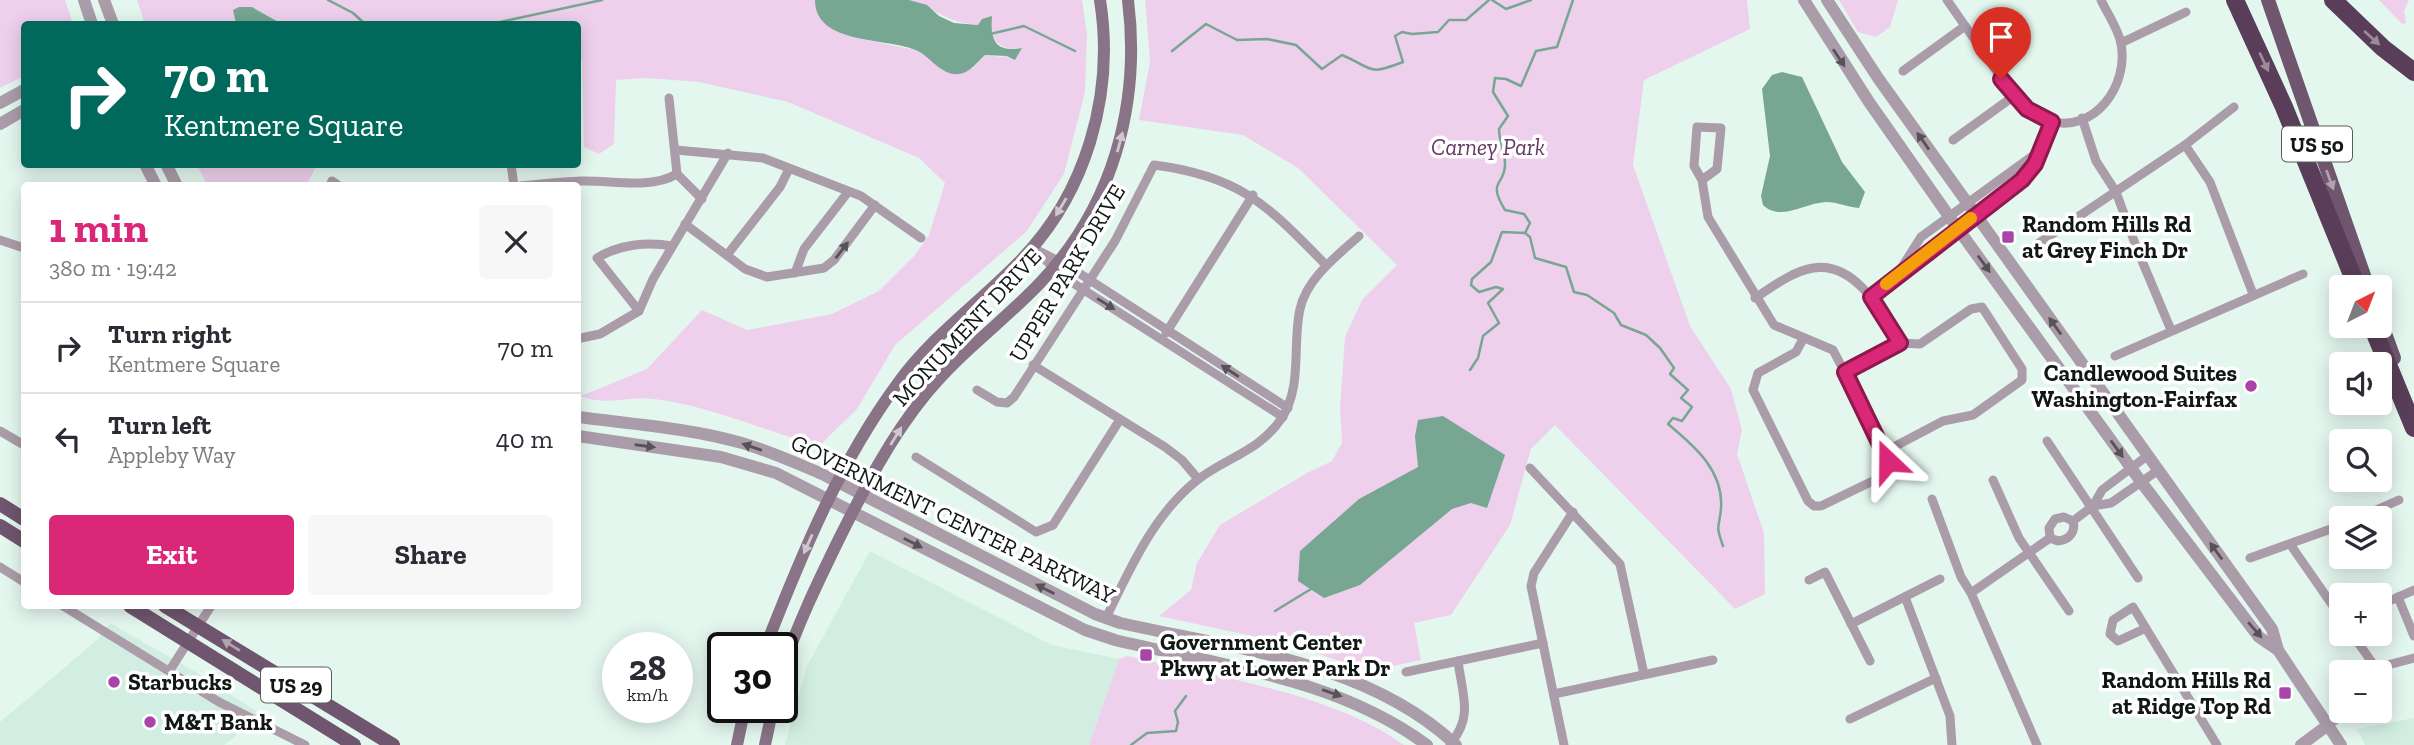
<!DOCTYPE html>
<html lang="en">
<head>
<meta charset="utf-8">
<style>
  :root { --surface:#fff; --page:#f7f7f7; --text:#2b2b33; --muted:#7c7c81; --line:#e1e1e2; --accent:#db2777 }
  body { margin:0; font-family:"Zilla Slab",serif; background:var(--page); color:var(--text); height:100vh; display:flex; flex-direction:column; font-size:26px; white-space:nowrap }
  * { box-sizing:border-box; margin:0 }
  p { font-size:23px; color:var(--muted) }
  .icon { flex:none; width:38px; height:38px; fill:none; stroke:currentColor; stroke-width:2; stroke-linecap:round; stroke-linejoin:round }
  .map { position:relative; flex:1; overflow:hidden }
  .drawer { position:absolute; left:21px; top:182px; width:560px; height:427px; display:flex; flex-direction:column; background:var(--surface); border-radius:7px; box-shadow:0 4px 18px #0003 }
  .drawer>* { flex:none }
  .hud { position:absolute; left:21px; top:21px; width:560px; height:147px; border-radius:7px; box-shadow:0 4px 18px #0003; background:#00695c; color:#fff; overflow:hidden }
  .needle { width:46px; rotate:42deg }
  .fabs { position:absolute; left:2329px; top:275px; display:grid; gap:14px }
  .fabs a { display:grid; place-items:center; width:63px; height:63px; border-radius:7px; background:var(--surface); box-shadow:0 4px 18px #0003; font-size:35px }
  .speed { position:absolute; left:602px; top:632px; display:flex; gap:14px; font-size:35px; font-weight:700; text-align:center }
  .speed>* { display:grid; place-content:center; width:91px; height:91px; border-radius:50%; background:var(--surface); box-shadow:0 4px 18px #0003; line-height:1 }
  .speed small { font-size:18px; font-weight:400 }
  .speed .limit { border:4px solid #111; border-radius:10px; background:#fff; color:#111 }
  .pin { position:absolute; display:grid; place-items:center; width:60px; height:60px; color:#fff; margin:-72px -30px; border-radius:50% 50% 50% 0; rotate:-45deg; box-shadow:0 0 7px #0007 }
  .pin .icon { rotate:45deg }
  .me { position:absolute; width:77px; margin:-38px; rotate:337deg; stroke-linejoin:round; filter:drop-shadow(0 0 5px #0008) }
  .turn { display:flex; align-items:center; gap:24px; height:147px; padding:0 28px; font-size:32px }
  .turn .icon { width:91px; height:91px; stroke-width:2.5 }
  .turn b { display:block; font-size:49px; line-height:60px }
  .round { display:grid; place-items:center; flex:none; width:74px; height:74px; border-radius:7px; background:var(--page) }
  .overview { display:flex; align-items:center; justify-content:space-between; height:119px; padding:0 28px }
  h1 { font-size:42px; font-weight:700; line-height:52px; color:var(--accent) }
  .action { display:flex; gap:14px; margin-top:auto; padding:14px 28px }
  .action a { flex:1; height:80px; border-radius:7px; background:var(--accent); color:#fff; font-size:28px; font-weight:700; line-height:80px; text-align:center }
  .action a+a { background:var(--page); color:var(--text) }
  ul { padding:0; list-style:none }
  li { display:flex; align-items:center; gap:21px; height:91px; padding:0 28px; border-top:2px solid var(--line) }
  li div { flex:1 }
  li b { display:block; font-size:26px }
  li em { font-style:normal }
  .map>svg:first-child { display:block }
  .built { fill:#d2eee2 }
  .green { fill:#eed0ec }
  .water { fill:#77a693 }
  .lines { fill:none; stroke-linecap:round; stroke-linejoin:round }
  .stream { stroke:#77a693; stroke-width:2.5 }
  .minor { stroke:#ab9caa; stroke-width:9 }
  .tertiary { stroke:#ab9caa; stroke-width:12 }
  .secondary { stroke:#887387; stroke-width:12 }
  .primary { stroke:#6f566e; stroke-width:14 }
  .motorway { stroke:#5a3e59; stroke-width:18 }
  .oneway { fill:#9c8b9b }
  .oneway2 { fill:#565358 }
  .oneway3 { fill:#cfc7cf }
  .oneway4 { fill:#b0a2af }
  .route-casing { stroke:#8e194d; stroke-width:18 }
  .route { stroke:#db2777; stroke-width:12 }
  .slow { stroke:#f59e0b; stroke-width:12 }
  .poi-dot { fill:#a944a9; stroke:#fff; stroke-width:2.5 }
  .labels { text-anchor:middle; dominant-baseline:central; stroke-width:7; stroke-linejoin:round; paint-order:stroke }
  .shield { fill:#fff; stroke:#585d5a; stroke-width:2 }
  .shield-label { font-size:21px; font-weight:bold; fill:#101714 }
  .park-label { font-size:23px; font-style:italic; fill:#643863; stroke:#fff }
  .poi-label { font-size:23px; font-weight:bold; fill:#101714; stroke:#fff; text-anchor:start }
  .street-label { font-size:23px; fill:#101714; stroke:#fff }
</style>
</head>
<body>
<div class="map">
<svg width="2414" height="745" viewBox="0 0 2414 745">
  <rect width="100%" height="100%" fill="#e4f7ef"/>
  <!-- built -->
  <g class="built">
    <path d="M870 551 1052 645 1119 659 1089 745H785L807 666Z"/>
    <path d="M110 623 196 672 262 715 224 745H0V722L97 640Z"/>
    <path d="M2414 718V745H2365L2357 729Z"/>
  </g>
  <!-- green -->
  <g class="green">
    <path d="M0 0H65L73 24H24V76L0 88Z"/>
    <path d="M137 0H815V4L862 39 919 51 936 65 972 69 985 55 1002 57 1021 48C999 53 994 37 979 25 942 22 939 9 909 0H1082L1087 34 1085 92 1064 174 1026 232 895 345 857 409 819 446C765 431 710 406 654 399 629 395 606 407 581 396L647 369 702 310 747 330 832 314 879 291 915 255 929 235 945 183 919 158 788 102 699 82 647 78 616 80 614 144 599 154 584 147 582 59H578V24H282L252 7 234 21 236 24H145Z"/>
    <path d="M1145 0H1747L1750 29 1644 80 1633 165 1690 326 1731 389 1742 430 1737 454 1764 533 1765 594 1735 609 1555 425 1531 449 1510 525 1451 615 1414 623 1421 660 1370 671 1285 643 1159 616 1191 590 1197 563 1220 525 1307 473 1332 461 1342 443 1340 407 1345 337 1362 300 1397 265 1298 168 1243 135 1139 120 1150 62Z"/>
    <path d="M1839 0H1898L1890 27 1876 37 1858 32Z"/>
    <path d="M2379 0H2409L2404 11 2406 23 2402 24Z"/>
    <path d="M197 165H317L306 186 207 185Z"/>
    <path d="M1128 656C1215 677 1331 692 1404 745H1089L1119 659Z"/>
  </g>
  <!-- water -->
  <g class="water">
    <path d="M815 0H909L927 5 939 16 954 23 978 25 982 19 992 16C990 40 995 53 1022 48L1015 60 1007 56 985 55C977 62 971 72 959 74 942 76 931 58 918 51 889 37 815 46 815 0Z"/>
    <path d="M239 7H252L282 24H236L233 10Z"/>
    <path d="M1782 72 1802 77 1842 162 1865 192 1859 208C1848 207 1837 202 1826 202 1804 203 1781 222 1763 205L1761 196 1770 156 1762 89 1772 75Z"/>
    <path d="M1443 416 1505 455 1487 508 1471 503 1452 509 1360 585 1324 598 1298 581 1300 551 1359 499 1418 467 1415 436 1418 420Z"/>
  </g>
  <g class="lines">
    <!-- stream -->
    <g class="stream">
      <path d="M328 0 353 13 365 24"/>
      <path d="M1492 0 1506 9 1531 0"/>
      <path d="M491 24 602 0"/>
      <path d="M990 34 1024 26 1075 51"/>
      <path d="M1172 51 1206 24 1237 40 1267 39 1296 45 1322 69 1342 55C1375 69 1367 76 1403 62L1395 36 1402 32 1412 34 1438 32 1449 20H1466L1489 0"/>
      <path d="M1525 233 1530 237 1535 258 1566 267 1574 292 1587 295 1614 313 1621 325 1646 335 1660 348 1674 368 1670 374 1688 390 1681 398 1692 407 1682 421 1673 418 1668 424C1694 446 1724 470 1721 509 1719 530 1715 523 1723 546"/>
      <path d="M1470 370 1478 358 1483 336 1499 323 1488 303 1503 289 1496 287 1479 292 1471 285 1472 279 1491 262 1502 232 1525 233 1530 223 1524 214 1505 210C1486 179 1506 186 1505 163 1505 152 1499 141 1499 129L1508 116 1493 92 1495 78 1506 79 1521 86 1536 51 1557 47 1573 0"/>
      <path d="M1275 611 1311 589"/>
      <path d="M1131 745 1147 733 1176 731 1178 722 1175 711 1186 696"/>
    </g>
    <!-- minor -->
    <g class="minor">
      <path d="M1947 0 2014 96C2024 107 2035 116 2049 121 2095 134 2129 85 2121 44 2119 30 2107 13 2101 0"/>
      <path d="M2121 43 2186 12"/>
      <path d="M1903 71 1965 26"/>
      <path d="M2082 118 2096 161 2116 192 2137 249 2171 330"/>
      <path d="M1953 140 2014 96"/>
      <path d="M2185 145 2210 182 2253 294"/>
      <path d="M676 150 763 158 861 196 921 238"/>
      <path d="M511 164 514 186"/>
      <path d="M677 174 702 199"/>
      <path d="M1702 180 1717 169 1721 128 1697 127 1694 166 1702 180 1708 217 1774 325 1833 350 1886 451 1888 470 1881 477 1821 506H1814L1808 501 1753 390 1758 373 1796 352 1803 339"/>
      <path d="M330 186 332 181 339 186"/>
      <path d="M521 186C540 184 561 182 581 181 612 180 649 190 677 174L669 98"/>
      <path d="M685 224 745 269 767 277 824 268 834 260 875 205"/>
      <path d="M0 240 24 248"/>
      <path d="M2036 245 2185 145 2234 107"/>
      <path d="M1033 248 1062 276 1283 417"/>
      <path d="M1037 250 1068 266 1288 408"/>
      <path d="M727 255 780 187 789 169"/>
      <path d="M1900 270 1921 237 2038 152"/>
      <path d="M795 273 804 249 848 192"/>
      <path d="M1871 297 2022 180 2035 164 2052 122"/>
      <path d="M1755 298C1772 287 1793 271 1813 268 1856 261 1883 314 1900 343"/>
      <path d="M639 311 597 258C618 245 647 241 672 246"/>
      <path d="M1166 333 1253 195"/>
      <path d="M581 338 600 334 639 311 653 279 728 153"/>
      <path d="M2115 356 2303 274"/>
      <path d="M1033 365 1165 447 1182 460 1198 479"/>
      <path d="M1845 372 1900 343 1920 344 1971 309 1982 307 2022 369V380L1973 415 1943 421 1886 451"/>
      <path d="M977 390 997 402 1007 403 1014 397 1115 241 1154 165C1241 176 1268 206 1326 265"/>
      <path d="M0 431 24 445"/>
      <path d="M2047 441 2138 578"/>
      <path d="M916 457 1036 532 1053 525 1119 421"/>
      <path d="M1530 468 1620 564 1644 674"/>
      <path d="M1993 480 2019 538 2069 611"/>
      <path d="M1932 499 1961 577 1971 593 2037 745"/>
      <path d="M2093 506 2111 503 2157 471"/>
      <path d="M2358 518 2399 500"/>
      <path d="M2073 521 2093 506 2102 490 2147 456"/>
      <path d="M2050 538 2049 528 2055 519 2064 517 2073 521"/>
      <path d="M2050 538 2058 541C2069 540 2076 532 2073 521"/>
      <path d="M2290 544 2342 619"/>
      <path d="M2250 558 2342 525"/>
      <path d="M0 567 24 582"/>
      <path d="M1809 580 1825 572 1870 661"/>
      <path d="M1971 593 2050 538"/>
      <path d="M1905 597 1950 716 1952 745"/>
      <path d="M2398 597 2414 636"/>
      <path d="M2380 605 2414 590"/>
      <path d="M63 606 219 702 305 745"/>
      <path d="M1106 618C1130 569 1152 517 1196 481 1225 458 1260 451 1281 419 1303 387 1292 345 1300 309 1307 278 1337 256 1359 236"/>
      <path d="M1851 624 1940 579"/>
      <path d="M2146 628 2118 641 2110 634 2113 620 2133 607 2217 745"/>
      <path d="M2352 634 2376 668"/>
      <path d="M2376 668 2414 658"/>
      <path d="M170 670 211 606"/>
      <path d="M1406 672 1543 643"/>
      <path d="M1554 694 1713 660"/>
      <path d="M1850 719 1936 678"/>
      <path d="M2328 725 2350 710"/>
      <path d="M1450 744C1474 717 1462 694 1458 661"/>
      <path d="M1564 745 1531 586 1534 573 1573 512"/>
    </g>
    <!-- tertiary -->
    <g class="tertiary">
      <path d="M84 0 92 24"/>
      <path d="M104 0 113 24"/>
      <path d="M1804 0 1869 102 1953 222 2142 483 2259 637 2278 650"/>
      <path d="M1827 0 1878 78 2272 629 2278 650 2341 745"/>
      <path d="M0 103 24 90"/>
      <path d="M0 124 24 110"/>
      <path d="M145 164 156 186"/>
      <path d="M166 164 177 186"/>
      <path d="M578 417C632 424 689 428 742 443 769 451 796 463 822 474L1095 614 1120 623C1233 648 1368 662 1456 745"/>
      <path d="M578 436 721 457 776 473 1085 630 1115 640C1222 666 1336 678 1427 745"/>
      <path d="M2301 745 2328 725"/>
    </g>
    <!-- secondary -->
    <g class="secondary">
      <path d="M765 648C801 556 839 463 898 383 932 336 978 304 1018 263 1086 195 1115 95 1100 0"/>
      <path d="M782 671C797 625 818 582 839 539 864 489 890 438 926 394 960 352 1003 322 1040 283 1113 206 1141 104 1128 0"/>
      <path d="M737 745 745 707"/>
      <path d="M765 745 773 707"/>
    </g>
    <!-- primary -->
    <g class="primary">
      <path d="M2268 0 2368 287"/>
      <path d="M2380 320 2394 358"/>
      <path d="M0 504 24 519"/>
      <path d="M0 526 24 541"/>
      <path d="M130 606 354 745"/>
      <path d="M165 606 393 745"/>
    </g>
    <!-- motorway -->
    <g class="motorway">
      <path d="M2235 0 2284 107 2357 287"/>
      <path d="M2333 0 2383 48 2414 72"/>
      <path d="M2372 326 2414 428"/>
    </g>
  </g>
  <!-- one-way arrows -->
  <defs><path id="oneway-solid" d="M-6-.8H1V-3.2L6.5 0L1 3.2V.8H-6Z" transform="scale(1.75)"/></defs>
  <g class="oneway">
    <use href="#oneway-solid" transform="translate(2372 38) rotate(42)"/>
    <use href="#oneway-solid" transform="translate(2264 62) rotate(65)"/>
  </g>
  <g class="oneway2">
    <use href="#oneway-solid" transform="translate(1839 58) rotate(56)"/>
    <use href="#oneway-solid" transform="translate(1923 141) rotate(-125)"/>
    <use href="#oneway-solid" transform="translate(842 250) rotate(-53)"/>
    <use href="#oneway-solid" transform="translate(1984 264) rotate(54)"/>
    <use href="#oneway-solid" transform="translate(1106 304) rotate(32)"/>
    <use href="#oneway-solid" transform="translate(2055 326) rotate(-126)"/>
    <use href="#oneway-solid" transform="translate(1230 371) rotate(-147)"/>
    <use href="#oneway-solid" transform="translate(645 446) rotate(8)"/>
    <use href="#oneway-solid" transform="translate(752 447) rotate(-161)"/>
    <use href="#oneway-solid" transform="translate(2117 449) rotate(54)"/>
    <use href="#oneway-solid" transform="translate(913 543) rotate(27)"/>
    <use href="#oneway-solid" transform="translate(2216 551) rotate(-126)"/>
    <use href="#oneway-solid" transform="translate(1045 589) rotate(-153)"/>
    <use href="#oneway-solid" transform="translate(2255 630) rotate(49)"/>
    <use href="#oneway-solid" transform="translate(1332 693) rotate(19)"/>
  </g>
  <g class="oneway3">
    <use href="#oneway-solid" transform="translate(1120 142) rotate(-75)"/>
    <use href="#oneway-solid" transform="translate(1061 207) rotate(121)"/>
    <use href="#oneway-solid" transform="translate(896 436) rotate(-58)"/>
    <use href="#oneway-solid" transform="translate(808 544) rotate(114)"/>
  </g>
  <g class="oneway4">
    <use href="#oneway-solid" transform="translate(2330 180) rotate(70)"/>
    <use href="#oneway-solid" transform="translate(231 645) rotate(-148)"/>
  </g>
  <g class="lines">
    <!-- route casing -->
    <g class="route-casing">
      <path id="route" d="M1888 461 1845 372 1900 343 1871 297 2022 180 2035 164 2052 122 2027 109 2001 79"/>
    </g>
    <!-- route -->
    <use href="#route" class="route"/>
    <!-- slow -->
    <path class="slow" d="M1886 284 1971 218"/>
  </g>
  <!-- markers -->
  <g class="poi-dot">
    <rect x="2001" y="230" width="14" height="14" rx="3.5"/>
    <circle cx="2251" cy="386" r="7"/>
    <rect x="1139" y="648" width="14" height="14" rx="3.5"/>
    <circle cx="114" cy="682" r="7"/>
    <rect x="2278" y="686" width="14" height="14" rx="3.5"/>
    <circle cx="150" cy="722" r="7"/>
  </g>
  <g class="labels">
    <!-- shield labels -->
    <g class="shield">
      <rect x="2282" y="126.5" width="70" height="35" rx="5"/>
      <rect x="261" y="667.5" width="70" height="35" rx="5"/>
    </g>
    <g class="shield-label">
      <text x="2317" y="144">US 50</text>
      <text x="296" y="685">US 29</text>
    </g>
    <!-- park labels -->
    <g class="park-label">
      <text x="1488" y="147">Carney Park</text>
    </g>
    <!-- poi labels -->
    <g class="poi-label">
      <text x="2022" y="224">Random Hills Rd<tspan x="2022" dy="26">at Grey Finch Dr</tspan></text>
      <text x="2237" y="373" text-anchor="end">Candlewood Suites<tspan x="2237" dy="26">Washington-Fairfax</tspan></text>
      <text x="1160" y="642">Government Center<tspan x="1160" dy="26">Pkwy at Lower Park Dr</tspan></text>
      <text x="2271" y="680" text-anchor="end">Random Hills Rd<tspan x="2271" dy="26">at Ridge Top Rd</tspan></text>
      <text x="128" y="682">Starbucks</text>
      <text x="164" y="722">M&amp;T Bank</text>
    </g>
    <!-- street labels -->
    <g class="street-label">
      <text transform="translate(1067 273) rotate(-59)">UPPER PARK DRIVE</text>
      <text transform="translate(967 327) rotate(-47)">MONUMENT DRIVE</text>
      <text transform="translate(953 519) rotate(26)">GOVERNMENT CENTER PARKWAY</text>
    </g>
  </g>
</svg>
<div class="fabs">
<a><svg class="needle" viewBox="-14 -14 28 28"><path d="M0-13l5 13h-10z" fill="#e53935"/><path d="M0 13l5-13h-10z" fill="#7c7c81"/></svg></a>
<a><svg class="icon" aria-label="sound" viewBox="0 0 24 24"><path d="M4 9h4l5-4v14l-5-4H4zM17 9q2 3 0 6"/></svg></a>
<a><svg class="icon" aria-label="search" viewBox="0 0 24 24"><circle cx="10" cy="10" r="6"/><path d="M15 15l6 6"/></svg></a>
<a><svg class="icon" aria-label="layers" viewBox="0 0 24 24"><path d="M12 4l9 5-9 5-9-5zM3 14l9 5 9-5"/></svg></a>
<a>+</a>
<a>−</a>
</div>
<div class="speed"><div>28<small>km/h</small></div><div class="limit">30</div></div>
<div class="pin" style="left:2001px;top:79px;background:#d93025"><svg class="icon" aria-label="arrive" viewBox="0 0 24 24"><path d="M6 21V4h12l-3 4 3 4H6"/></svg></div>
<svg class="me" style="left:1888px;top:461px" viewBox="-20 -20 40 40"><path d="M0-17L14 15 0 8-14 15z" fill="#db2777" stroke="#fff" stroke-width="4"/></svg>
<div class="hud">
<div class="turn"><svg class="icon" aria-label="right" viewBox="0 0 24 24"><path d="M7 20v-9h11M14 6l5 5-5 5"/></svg><div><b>70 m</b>Kentmere Square</div></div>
</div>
<section class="drawer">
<div class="overview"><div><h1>1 min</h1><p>380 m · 19:42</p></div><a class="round"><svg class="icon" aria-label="close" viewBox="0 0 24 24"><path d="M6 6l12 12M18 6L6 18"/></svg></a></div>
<ul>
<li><svg class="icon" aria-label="right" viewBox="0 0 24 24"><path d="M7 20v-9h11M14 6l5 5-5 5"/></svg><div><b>Turn right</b><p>Kentmere Square</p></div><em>70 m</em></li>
<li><svg class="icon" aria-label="left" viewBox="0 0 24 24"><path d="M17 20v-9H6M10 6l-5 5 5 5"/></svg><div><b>Turn left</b><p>Appleby Way</p></div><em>40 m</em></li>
</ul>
<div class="action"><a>Exit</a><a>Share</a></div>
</section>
</div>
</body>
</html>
